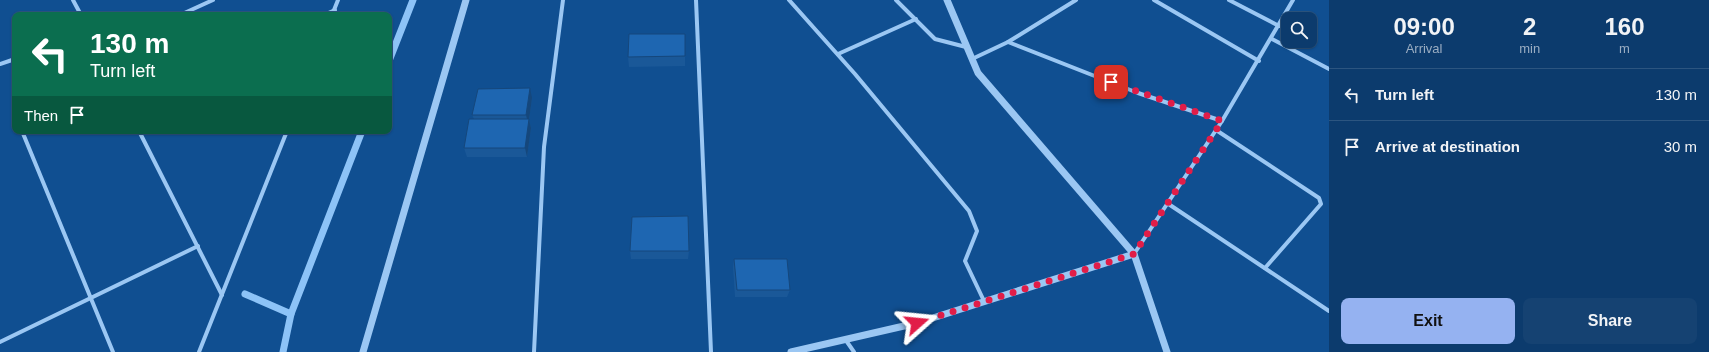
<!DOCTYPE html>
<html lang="en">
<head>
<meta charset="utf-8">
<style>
  :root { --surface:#0c3b6d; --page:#154272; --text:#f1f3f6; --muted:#9aadc2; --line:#2c5580; --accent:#95b2f1 }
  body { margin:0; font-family:Helvetica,sans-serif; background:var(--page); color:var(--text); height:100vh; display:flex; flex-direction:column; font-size:15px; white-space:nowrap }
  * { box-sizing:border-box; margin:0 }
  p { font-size:13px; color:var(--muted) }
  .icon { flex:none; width:22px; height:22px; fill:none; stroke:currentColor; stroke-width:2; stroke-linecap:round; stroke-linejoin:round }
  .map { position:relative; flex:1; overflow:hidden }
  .panel { display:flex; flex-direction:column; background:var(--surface); width:380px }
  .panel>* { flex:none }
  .banner { position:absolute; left:12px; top:12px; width:380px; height:122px; border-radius:8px; box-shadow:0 1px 3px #0004,0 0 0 1px var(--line); background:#0b6e4f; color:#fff; overflow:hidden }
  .buttons { position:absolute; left:1281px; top:12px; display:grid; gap:8px }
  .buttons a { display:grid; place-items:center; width:36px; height:36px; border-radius:8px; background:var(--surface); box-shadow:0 1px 3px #0004,0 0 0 1px var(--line); font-size:20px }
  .pin { position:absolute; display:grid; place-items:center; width:34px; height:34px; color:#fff; margin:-17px; border-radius:8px; box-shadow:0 2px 6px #0006 }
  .me { position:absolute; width:44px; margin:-22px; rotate:72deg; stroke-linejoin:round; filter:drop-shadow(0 0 3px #0008) }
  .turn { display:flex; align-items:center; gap:14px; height:84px; padding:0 12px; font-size:18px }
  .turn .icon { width:52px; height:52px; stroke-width:2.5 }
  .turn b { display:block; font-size:28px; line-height:34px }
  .then { display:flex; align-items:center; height:38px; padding:0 12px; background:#0003; gap:8px; font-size:15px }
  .eta { display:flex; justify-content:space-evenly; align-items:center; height:68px; text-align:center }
  .eta b { font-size:24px; font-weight:800; line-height:28px }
  .button { display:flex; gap:8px; margin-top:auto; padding:8px 12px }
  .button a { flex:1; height:46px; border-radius:8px; background:var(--accent); color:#111; font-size:16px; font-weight:800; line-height:46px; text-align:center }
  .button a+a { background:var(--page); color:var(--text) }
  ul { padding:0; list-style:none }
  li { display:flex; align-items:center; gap:12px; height:52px; padding:0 12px; border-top:1px solid var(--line) }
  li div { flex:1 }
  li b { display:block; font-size:15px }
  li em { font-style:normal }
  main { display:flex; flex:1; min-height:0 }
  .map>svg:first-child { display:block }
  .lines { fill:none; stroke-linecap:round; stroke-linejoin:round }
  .stream { stroke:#8dc3f7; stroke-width:7 }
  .minor { stroke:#9bc7f3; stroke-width:4 }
  .tertiary { stroke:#9bc7f3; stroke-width:7 }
  .wall { fill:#1a5898 }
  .shaded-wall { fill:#15477c }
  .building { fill:#1e66b1; stroke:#15477c }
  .route { stroke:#e11d48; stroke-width:7; stroke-dasharray:0 12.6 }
</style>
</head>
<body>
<main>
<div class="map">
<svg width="1329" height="352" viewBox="0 0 1329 352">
  <rect width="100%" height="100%" fill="#104f91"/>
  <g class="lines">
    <!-- stream -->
    <g class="stream">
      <path d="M389 61 413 0"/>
      <path d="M245 294 291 314"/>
      <path d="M283 352 291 314 362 131"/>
    </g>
    <!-- minor -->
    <g class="minor">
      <path d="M73 0 81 15"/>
      <path d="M696 0 711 352"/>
      <path d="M789 0 855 74 969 211 977 231 965 261 984 301"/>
      <path d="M896 0 935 39 966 47"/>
      <path d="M1154 0 1259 61"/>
      <path d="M1229 0 1279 26"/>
      <path d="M180 15 213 0"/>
      <path d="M324 15 335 10"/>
      <path d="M332 15 338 0"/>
      <path d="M1272 39 1329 69"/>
      <path d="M1008 42 1138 93 1222 121 1293 0"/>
      <path d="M838 54 916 19"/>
      <path d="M972 59 1008 42 1076 0"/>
      <path d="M0 64 15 59"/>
      <path d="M13 110 15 115"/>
      <path d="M1216 130 1319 198 1321 204 1265 268"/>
      <path d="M22 131 113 352"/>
      <path d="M139 131 222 295"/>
      <path d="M1167 203 1329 311"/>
      <path d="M1134 254 1222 121"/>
      <path d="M845 339 854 352"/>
      <path d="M0 342 198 246"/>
      <path d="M199 352 287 131"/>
      <path d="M534 352 544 147 563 0"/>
    </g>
    <!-- tertiary -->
    <g class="tertiary">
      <path d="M1134 254 1167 352"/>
      <path d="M363 352 466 0"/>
      <path d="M791 352 917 323 1134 254 978 73 947 0"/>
    </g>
  </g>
  <!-- wall -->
  <g class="wall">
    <path d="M685 56V66L629 67 628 57Z"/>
    <path d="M532 98 529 120 531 128 527 157H467L464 148 474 119 472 115Z"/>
    <path d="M630 251H689L688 259H631Z"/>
    <path d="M734 259 790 290 787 297H735L733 267Z"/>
  </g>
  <!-- shaded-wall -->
  <path class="shaded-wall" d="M530 88 532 98 529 120 531 128 527 157 525 148 528 123 526 115Z"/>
  <!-- building -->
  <g class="building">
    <path d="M629 34H685V56L628 57Z"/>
    <path d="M530 88 526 115H472L478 89Z"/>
    <path d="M469 119H529L525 148H464Z"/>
    <path d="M688 216 689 251H630L632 217Z"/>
    <path d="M734 259H787L790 290H737Z"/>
  </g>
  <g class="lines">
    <!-- route -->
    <path class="route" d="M917 323 1134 254 1222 121 1111 82"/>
  </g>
</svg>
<div class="buttons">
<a><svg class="icon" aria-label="search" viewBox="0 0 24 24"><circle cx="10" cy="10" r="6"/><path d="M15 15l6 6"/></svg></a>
</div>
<div class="pin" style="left:1111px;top:82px;background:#d93025"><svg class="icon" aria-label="arrive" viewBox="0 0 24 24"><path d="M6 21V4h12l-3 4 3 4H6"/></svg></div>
<svg class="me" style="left:917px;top:323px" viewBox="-20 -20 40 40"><path d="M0-17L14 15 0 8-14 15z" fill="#e11d48" stroke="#fff" stroke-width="4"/></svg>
<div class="banner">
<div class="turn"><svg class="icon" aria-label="left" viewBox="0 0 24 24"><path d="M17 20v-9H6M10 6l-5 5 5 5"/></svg><div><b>130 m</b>Turn left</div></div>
<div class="then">Then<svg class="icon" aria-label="arrive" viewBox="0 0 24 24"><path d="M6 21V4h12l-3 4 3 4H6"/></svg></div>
</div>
</div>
<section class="panel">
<div class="eta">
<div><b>09:00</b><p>Arrival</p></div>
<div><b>2</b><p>min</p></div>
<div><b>160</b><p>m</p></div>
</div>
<ul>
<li><svg class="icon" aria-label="left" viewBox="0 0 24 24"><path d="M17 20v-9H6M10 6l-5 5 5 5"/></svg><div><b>Turn left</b></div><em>130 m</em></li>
<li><svg class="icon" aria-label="arrive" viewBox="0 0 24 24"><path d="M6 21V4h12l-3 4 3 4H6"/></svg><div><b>Arrive at destination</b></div><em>30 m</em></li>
</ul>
<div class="button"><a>Exit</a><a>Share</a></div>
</section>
</main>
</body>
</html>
